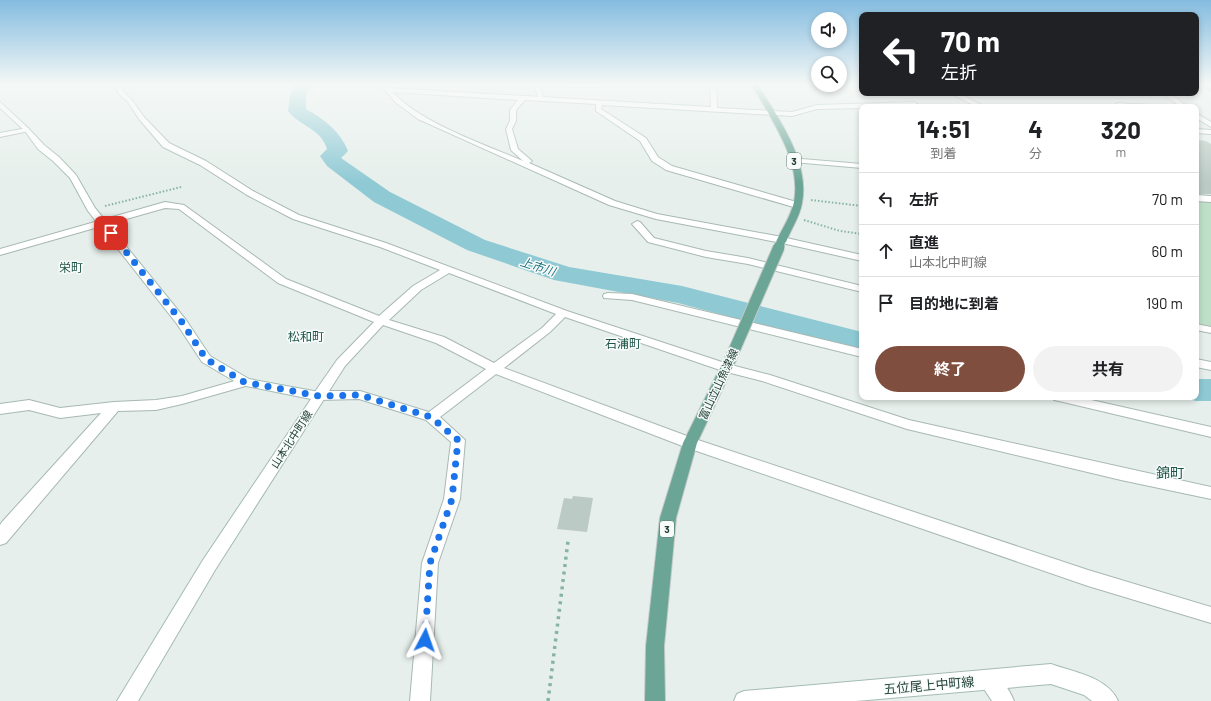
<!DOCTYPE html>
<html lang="ja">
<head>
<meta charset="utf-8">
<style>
  :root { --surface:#fff; --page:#f2f2f2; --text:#202124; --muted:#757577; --line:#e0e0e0; --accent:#7f4e3f }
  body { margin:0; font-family:Barlow,"Noto Sans JP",sans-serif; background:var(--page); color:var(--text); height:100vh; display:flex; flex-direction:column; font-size:15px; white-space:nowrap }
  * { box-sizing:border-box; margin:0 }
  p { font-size:13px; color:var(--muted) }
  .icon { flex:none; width:22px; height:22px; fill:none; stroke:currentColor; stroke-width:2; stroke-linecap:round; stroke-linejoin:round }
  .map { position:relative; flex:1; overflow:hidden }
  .sheet { position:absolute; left:859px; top:104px; width:340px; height:296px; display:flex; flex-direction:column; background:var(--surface); border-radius:8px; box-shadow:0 2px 6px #0003 }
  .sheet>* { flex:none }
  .hud { position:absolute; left:859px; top:12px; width:340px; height:84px; border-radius:8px; box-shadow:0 2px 6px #0003; background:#202124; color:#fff; overflow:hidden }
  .tools { position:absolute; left:811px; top:12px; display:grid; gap:8px }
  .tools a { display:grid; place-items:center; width:36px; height:36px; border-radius:50%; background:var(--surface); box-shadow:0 2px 6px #0003; font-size:20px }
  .pin { position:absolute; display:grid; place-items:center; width:34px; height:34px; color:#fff; margin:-17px; border-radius:8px; box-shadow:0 2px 6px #0006 }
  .me { position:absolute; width:44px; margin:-22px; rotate:4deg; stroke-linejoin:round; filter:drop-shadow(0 0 3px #0008) }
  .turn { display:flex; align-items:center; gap:14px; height:84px; padding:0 16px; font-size:18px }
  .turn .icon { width:52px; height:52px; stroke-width:2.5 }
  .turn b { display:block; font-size:28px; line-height:34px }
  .eta { display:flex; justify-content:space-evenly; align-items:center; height:68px; text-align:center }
  .eta b { font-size:24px; font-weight:700; line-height:28px }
  .cta { display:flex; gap:8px; margin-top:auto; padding:8px 16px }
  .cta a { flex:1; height:46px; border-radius:24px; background:var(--accent); color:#fff; font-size:16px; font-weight:700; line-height:46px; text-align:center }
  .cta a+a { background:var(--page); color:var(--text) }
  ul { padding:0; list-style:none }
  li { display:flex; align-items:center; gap:12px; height:52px; padding:0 16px; border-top:1px solid var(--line) }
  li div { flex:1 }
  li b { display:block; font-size:15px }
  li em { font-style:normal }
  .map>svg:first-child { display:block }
  .green { fill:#bfe0c8 }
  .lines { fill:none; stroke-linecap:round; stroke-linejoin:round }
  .stream { stroke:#8ec9d4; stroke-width:3 }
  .river { fill:#8ec9d4; fill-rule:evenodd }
  .building { fill:#bbcac4 }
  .street-casing { stroke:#a8b8b2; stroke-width:2 }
  .secondary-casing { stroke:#a4bbb3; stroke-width:2 }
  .primary-casing { stroke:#c2cac8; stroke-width:2 }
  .path-far1 { stroke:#86b3a5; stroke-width:2; stroke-dasharray:1.5 2; stroke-linecap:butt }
  .path { stroke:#86b3a5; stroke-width:3.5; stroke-dasharray:3 4.5; stroke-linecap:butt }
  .street { fill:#fff; fill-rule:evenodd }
  .secondary { fill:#fff; fill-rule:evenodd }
  .primary { fill:#6aa596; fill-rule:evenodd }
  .primary-bridge-far1-casing { stroke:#c2cac8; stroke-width:10; stroke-linecap:butt }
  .primary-bridge-casing { stroke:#c2cac8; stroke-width:13; stroke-linecap:butt }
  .primary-bridge-far1 { stroke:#6aa596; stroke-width:8 }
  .primary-bridge { stroke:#6aa596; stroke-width:11 }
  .route { stroke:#1a73e8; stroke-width:7; stroke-dasharray:0 12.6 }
  .labels { text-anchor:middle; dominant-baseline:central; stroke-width:3; stroke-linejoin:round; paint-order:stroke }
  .shield { fill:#f7fbf9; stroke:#637a73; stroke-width:1 }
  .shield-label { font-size:10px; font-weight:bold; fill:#24423a }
  .street-label { font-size:11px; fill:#24423a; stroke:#f7fbf9 }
  .water-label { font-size:12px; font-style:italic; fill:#1c6f80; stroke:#f7fbf9 }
  .neighbourhood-label { font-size:12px; fill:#1f5548; stroke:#f7fbf9 }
  .near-street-label { font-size:13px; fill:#24423a; stroke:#f7fbf9 }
  .near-neighbourhood-label { font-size:14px; fill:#1f5548; stroke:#f7fbf9 }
</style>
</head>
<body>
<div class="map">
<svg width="1211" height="701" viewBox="0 0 1211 701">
  <rect width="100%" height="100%" fill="#e6efeb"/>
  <!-- green -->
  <path class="green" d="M1196 201 1211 202V327L1196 324Z"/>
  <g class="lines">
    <!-- stream -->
    <path class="stream" d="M1204 85 1211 90"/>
    <!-- river -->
    <g class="river">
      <path d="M295 85H311L306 96V109C324 119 340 131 348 151L341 158 390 192 485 240 569 267 682 286 862 332V352L678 303 554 280 467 250 374 202 327 166 320 156 327 149C321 128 299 126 288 111L290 96Z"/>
      <path d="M1196 379H1211V401H1196L1184 398 1196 397Z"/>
    </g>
  </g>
  <!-- building -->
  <g class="building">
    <path d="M1196 140 1206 141 1211 144V194H1196Z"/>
    <path d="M573 496 593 498 587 532 557 529 564 498 572 499Z"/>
  </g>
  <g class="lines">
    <!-- street casing -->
    <g class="street-casing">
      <g id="street">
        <path d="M115 85H121L124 92 132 100 144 117 169 143 206 161 253 191 299 215 386 243 567 311 731 365 770 375 909 420 1211 487V499L1121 480 907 429 762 381 723 371 565 317 550 332 504 368 695 439 1088 570 1211 607V623L1088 586 685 447 496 374 440 417 465 440 460 499 438 563 430 701H410L422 563 444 499 451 442 426 420 359 399 319 400 314 399 312 396 337 360 374 322 278 283 179 209 165 208 0 255V249L165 202 184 205 286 279 379 316 413 286 440 270 380 247 293 219 247 195 200 165 163 147 139 119 128 102 119 94ZM449 273 556 314 542 328 494 363 444 337 389 320 421 290ZM383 325 436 343 486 369 429 412 360 391H329L345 366Z"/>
        <path d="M374 85H381L389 88 711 107 710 85H716L717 108 792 112 817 105 915 102 920 107 817 109 792 116 602 105 601 109 646 138 658 157 672 166 800 203 801 205 797 208 666 170 652 161 640 141 596 111V104L525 100 516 110V121L512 129 518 149 532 161 529 163 615 201 657 214 782 237 862 255V261L782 243 656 219 609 205 418 119 395 102 386 91ZM393 92 518 100 510 110V121L506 129 511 150 523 161C486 145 418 122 393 92Z"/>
        <path d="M562 85H607L604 87H565Z"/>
        <path d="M950 93H958L985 107H977Z"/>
        <path d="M1162 93H1169L1188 107H1181Z"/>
        <path d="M1118 103 1151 105 1154 107 1116 106V104Z"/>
        <path d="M1196 113 1211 122V127L1196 118Z"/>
        <path d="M27 128 29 129V131L0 137V133Z"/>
        <path d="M1196 129 1211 130V134L1196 133Z"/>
        <path d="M790 158 862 164V168L793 162 789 160Z"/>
        <path d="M1196 195 1211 196V202L1196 201Z"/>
        <path d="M637 221 640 222 654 238 706 251 748 258 862 286V292L748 264 706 257 648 242 632 224Z"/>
        <path d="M608 293 632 294 862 349V357L632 300 604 298 603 296 604 294Z"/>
        <path d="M1196 324 1211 327V333L1196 330Z"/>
        <path d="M1196 359 1211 362V370L1196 367Z"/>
        <path d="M245 378 249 379 251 382 249 385 182 404 156 410 118 411 6 543 0 545V525L2 522 101 413 60 418 29 410 0 414V404L29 400 60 408 114 402 156 400 182 396Z"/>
        <path d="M1052 397H1078L1211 427V437L1059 401 1054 400Z"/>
        <path d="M988 670C1000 675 1009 689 1014 701H992L978 680 981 673Z"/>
      </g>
    </g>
    <!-- secondary casing -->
    <g class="secondary-casing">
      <g id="secondary">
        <path d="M534 85H540L544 100 539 99Z"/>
        <path d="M0 102 29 129 44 145 59 157 76 175 95 208 186 320 210 356 249 379 319 392 324 393 326 396 215 570 138 701H117L203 560 311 399 241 385 202 362 177 324 88 211 70 178 53 161 38 149 25 131 0 108Z"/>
        <path d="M1051 664C1073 672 1108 677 1118 701H1092L1084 695 1051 684 856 701H734L737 694 744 691Z"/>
      </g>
    </g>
    <!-- primary casing -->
    <g class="primary-casing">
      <g id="primary">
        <path d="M752 85H758C778 118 810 161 802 203 800 216 791 229 786 242L781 245 776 242C782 229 791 216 794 202 802 161 771 119 752 85Z"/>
        <path d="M730 356 736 360 697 443 676 518 664 646 665 701H645L646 646 660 518 683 443 724 360Z"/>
      </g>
    </g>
    <!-- path-far1 -->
    <g class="path-far1">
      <path d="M811 200 862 206"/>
      <path d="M105 206 181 187"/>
      <path d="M804 220 840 231 862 234"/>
    </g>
    <!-- path -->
    <path class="path" d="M548 701 568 541"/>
    <!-- street -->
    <use href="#street" class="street"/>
    <!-- secondary -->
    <use href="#secondary" class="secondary"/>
    <!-- primary -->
    <use href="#primary" class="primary"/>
    <!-- primary-bridge-far1 casing -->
    <g class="primary-bridge-far1-casing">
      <path id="primary-bridge-far1" d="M778 248 781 242"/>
    </g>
    <!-- primary-bridge casing -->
    <g class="primary-bridge-casing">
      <path id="primary-bridge" d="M730 360 779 247"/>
    </g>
    <!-- primary-bridge-far1 -->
    <use href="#primary-bridge-far1" class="primary-bridge-far1"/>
    <!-- primary-bridge -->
    <use href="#primary-bridge" class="primary-bridge"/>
  </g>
  <!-- sky -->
  <linearGradient id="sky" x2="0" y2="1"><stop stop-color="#84bce0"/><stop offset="0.46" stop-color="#f4f8f6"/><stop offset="1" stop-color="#f4f8f6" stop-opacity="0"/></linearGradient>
  <rect width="1211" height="183" fill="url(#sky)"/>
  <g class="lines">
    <!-- route -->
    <path class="route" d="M111 233 182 322 206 359 244 382 319 396 360 395 431 417 458 440 452 499 430 563 425 640"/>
  </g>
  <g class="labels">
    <!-- shield labels -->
    <g class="shield">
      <rect x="787" y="153" width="14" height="16" rx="3"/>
      <rect x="660" y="521" width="14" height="16" rx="3"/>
    </g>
    <g class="shield-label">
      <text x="794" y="161">3</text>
      <text x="667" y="529">3</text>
    </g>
    <!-- street labels -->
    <g class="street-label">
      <text transform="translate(718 384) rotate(-65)">富山立山魚津線</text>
      <text transform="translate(291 439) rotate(-57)">山本北中町線</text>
    </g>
    <!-- water labels -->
    <g class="water-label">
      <text transform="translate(538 266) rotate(18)">上市川</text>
    </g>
    <!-- neighbourhood labels -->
    <g class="neighbourhood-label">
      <text x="71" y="267">栄町</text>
      <text x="306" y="336">松和町</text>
      <text x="623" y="343">石浦町</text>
    </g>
    <!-- near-street labels -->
    <g class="near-street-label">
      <text transform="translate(929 685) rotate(-5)">五位尾上中町線</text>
    </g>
    <!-- near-neighbourhood labels -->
    <g class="near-neighbourhood-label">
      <text x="1170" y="472">錦町</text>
    </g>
  </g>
</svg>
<div class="tools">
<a><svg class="icon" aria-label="sound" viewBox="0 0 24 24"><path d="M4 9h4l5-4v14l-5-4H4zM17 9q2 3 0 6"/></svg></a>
<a><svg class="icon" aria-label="search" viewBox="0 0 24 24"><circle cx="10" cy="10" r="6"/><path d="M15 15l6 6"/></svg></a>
</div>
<div class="pin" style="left:111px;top:233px;background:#d93025"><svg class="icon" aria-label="arrive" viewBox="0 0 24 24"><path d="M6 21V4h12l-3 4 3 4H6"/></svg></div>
<svg class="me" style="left:425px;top:640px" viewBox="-20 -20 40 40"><path d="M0-17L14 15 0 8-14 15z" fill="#1a73e8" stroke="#fff" stroke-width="4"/></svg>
<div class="hud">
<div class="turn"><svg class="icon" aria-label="left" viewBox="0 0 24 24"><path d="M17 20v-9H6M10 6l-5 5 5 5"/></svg><div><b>70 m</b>左折</div></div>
</div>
<section class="sheet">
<div class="eta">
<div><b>14:51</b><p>到着</p></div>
<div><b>4</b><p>分</p></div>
<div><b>320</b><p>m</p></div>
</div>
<ul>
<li><svg class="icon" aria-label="left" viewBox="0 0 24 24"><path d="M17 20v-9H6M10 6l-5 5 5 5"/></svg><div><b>左折</b></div><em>70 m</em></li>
<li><svg class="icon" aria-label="ahead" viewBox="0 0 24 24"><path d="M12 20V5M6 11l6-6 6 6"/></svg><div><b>直進</b><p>山本北中町線</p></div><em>60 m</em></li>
<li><svg class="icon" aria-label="arrive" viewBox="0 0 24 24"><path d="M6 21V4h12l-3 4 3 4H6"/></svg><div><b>目的地に到着</b></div><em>190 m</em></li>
</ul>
<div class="cta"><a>終了</a><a>共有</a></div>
</section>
</div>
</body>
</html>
